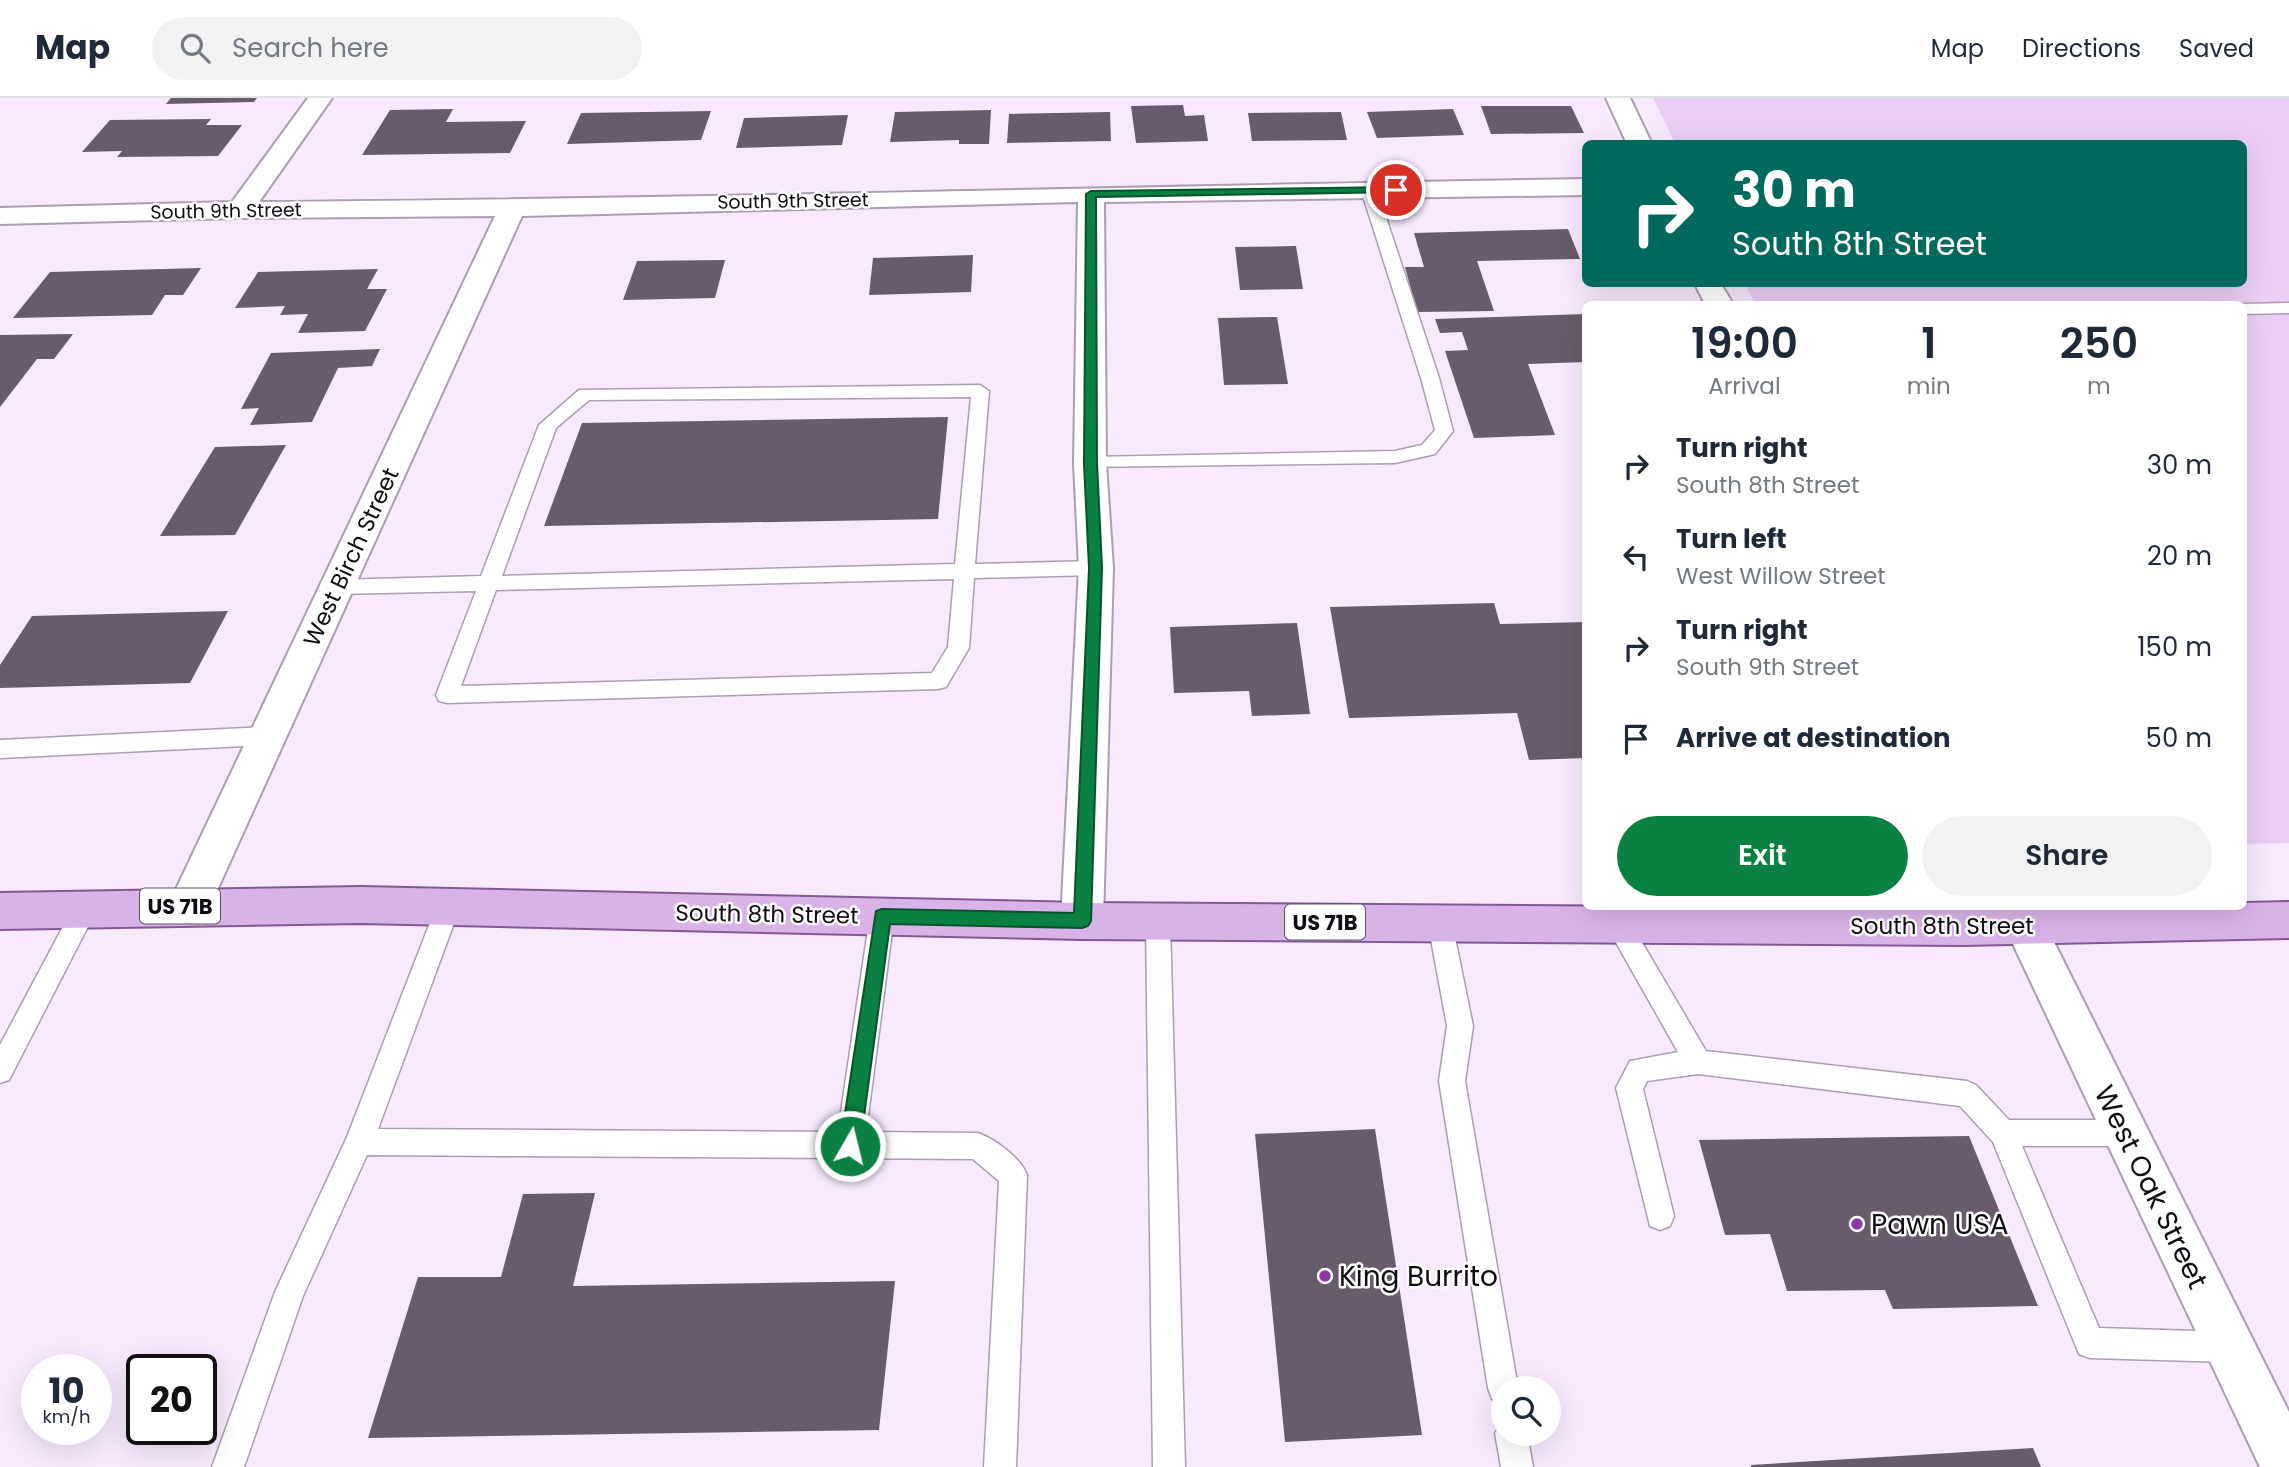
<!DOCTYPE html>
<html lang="en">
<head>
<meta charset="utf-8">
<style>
  :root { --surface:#fff; --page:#f2f2f3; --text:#1f2937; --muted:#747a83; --line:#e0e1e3; --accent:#0b8043 }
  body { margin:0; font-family:Poppins,sans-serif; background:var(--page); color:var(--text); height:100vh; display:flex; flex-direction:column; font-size:26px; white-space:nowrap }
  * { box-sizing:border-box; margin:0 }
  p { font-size:23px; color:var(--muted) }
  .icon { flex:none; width:38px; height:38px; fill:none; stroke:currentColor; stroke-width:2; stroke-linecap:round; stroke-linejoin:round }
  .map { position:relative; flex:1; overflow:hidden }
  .details { position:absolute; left:1582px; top:203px; width:665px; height:609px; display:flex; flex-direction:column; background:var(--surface); border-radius:10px; box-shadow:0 7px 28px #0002 }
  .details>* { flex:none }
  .banner { position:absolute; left:1582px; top:42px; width:665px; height:147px; border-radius:10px; box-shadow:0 7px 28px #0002; background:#00695c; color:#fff; overflow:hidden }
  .controls { position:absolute; left:1491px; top:1278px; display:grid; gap:14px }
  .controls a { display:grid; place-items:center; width:70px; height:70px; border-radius:50%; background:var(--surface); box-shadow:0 7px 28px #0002; font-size:35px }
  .speed { position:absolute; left:21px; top:1256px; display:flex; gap:14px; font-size:35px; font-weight:700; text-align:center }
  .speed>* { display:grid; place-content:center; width:91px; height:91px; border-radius:50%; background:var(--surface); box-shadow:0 7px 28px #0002; line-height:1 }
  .speed small { font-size:18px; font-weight:400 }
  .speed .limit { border:4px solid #111; border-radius:10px; background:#fff; color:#111 }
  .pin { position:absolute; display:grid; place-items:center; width:60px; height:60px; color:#fff; margin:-30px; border:4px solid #fff; border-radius:50%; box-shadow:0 2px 7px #0007 }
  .me { position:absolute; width:77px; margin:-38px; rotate:8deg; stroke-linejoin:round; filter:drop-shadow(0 0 5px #0008) }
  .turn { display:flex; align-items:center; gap:24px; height:147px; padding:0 35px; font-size:32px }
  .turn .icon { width:91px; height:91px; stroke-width:2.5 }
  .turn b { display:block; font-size:49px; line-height:60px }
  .eta { display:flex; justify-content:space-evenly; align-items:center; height:119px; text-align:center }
  .eta b { font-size:42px; font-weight:600; line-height:49px }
  .cta { display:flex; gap:14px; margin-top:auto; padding:14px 35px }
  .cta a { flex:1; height:80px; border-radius:42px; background:var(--accent); color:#fff; font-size:28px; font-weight:600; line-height:80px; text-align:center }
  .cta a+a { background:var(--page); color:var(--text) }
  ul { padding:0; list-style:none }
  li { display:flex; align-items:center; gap:21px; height:91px; padding:0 35px }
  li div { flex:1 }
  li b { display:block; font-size:26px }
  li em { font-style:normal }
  header { display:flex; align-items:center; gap:42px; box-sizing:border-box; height:98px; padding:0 35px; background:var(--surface); border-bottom:2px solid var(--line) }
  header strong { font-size:33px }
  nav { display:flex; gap:38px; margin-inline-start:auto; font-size:24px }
  .search { width:490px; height:63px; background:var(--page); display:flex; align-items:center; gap:18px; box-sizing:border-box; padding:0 24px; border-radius:38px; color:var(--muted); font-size:26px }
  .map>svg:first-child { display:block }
  .green { fill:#eacef5 }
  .building { fill:#675b6c }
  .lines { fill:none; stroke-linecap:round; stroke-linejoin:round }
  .lane-casing { stroke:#ac9eb1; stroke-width:3 }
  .street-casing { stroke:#ac9eb1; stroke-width:4 }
  .secondary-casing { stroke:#ac9eb1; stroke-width:4 }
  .primary-casing { stroke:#835893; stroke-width:4 }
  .lane { fill:#fff; fill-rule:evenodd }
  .street { fill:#fff; fill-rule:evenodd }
  .secondary { fill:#fff; fill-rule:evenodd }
  .primary { fill:#d9b3e8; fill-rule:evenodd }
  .route { fill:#0b8043; stroke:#07532c; stroke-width:2 }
  .poi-dot { fill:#8c39a7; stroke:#fff; stroke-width:2.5 }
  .labels { text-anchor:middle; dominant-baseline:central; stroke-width:5; stroke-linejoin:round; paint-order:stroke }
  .far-street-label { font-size:19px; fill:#110c13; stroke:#fff }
  .shield { fill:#fff; stroke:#58555a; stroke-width:2 }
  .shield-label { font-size:21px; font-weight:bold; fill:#110c13 }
  .street-label { font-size:23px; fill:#110c13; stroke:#fff }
  .near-street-label { font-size:28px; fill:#110c13; stroke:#fff }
  .near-poi-label { font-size:28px; fill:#110c13; stroke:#fff; text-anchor:start }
</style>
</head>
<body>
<header>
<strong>Map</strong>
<div class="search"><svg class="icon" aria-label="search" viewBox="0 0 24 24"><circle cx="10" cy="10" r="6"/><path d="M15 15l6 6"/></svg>Search here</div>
<nav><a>Map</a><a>Directions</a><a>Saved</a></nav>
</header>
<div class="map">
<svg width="2289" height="1369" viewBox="0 0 2289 1369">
  <rect width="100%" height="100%" fill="#f8e9fe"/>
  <!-- green -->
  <path class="green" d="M1653 0H2289V745L2244 746V206H1755L1745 186H2244V46L1675 45Z"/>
  <!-- building -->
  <g class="building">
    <path d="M171 0H257L254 4 166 6Z"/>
    <path d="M1183 7 1185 18 1204 17 1208 43 1136 45 1131 8Z"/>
    <path d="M1481 8H1571L1584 35 1491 36Z"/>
    <path d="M453 11 446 24 526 23 510 55 362 57 390 12Z"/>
    <path d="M1453 11 1464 37 1377 40 1367 14Z"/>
    <path d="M991 12 989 46H959V42L890 44 895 14Z"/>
    <path d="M711 13 701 42 567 46 581 15Z"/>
    <path d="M1110 14 1111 43 1007 45 1009 16Z"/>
    <path d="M1341 14 1347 42 1252 43 1248 15Z"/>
    <path d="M848 17 842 47 736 50 744 20Z"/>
    <path d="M211 21 206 27H242L218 58 117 59 122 53 82 54 110 22Z"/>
    <path d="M1568 131 1580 161 1477 163 1494 213 1417 214 1405 169H1424L1414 135Z"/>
    <path d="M1296 148 1303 191 1240 192 1235 149Z"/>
    <path d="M973 157 971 194 869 197 873 160Z"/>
    <path d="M725 162 715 200 623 202 637 163Z"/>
    <path d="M201 170 183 197H165L152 217 13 220 50 174Z"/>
    <path d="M378 171 367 191H387L365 233 298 235 308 216 280 217 285 208 235 210 258 174Z"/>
    <path d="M1586 216V264L1528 266 1555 337 1474 340 1445 253 1468 252 1462 234 1440 235 1435 221Z"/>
    <path d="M1277 219 1288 286 1224 287 1218 220Z"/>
    <path d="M73 236 54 261H37L0 309V237Z"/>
    <path d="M380 251 372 268 338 270 312 324 250 327 259 310 241 311 271 255Z"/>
    <path d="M948 319 938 421 544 428 582 325Z"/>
    <path d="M286 347 235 437 160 438 215 349Z"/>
    <path d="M1494 505 1500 526 1586 524V660L1529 662 1517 615 1349 620 1330 509Z"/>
    <path d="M228 513 190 585 0 590V567L32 518Z"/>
    <path d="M1297 525 1310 616 1252 618 1249 593 1174 595 1170 529Z"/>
    <path d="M1375 1031 1422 1337 1285 1344 1255 1036Z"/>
    <path d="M1969 1038 2038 1208 1893 1211 1885 1192 1787 1193 1770 1136 1725 1137 1699 1042Z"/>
    <path d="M595 1095 573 1188 895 1183 879 1332 368 1340 418 1179H501L523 1096Z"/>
    <path d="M2033 1350 2041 1369H1751V1367Z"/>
  </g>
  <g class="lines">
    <!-- lane casing -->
    <g class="lane-casing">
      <g id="lane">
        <path d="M1369 87 1377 92 1439 280 1453 333 1435 356 1395 365 1083 369 1081 365 1083 361 1090 359 1395 353 1422 347 1435 332 1421 280 1361 92Z"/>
        <path d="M2289 205V215L2244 216 2242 206Z"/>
        <path d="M980 287 989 293 975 466 1096 463 1103 465 1106 470 1103 475 1096 477 974 480 969 550 946 589 938 591 447 605 439 603 436 597 476 493 337 496 330 494 327 489 330 484 337 482 481 478 539 327 579 292ZM971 299 955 466 502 478 556 330 589 302ZM954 481 948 549 932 575 461 588 496 492Z"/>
        <path d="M268 629 276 632 279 638 276 644 268 647 0 660V642Z"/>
        <path d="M448 798 457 802 460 809 378 1031 838 1034 870 818 873 810 882 807 891 810 894 818 866 1034 978 1035C996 1042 1020 1059 1027 1077L1016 1369H984L999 1083 973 1061 367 1057 303 1198 244 1369H212L275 1194 347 1039 436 809 439 802Z"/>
        <path d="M85 800 94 804 97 811 9 982 0 985V947L76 804Z"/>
        <path d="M1158 813 1167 816 1170 824 1185 1369H1153L1146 824 1149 816Z"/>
        <path d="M1440 814 1449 817 1452 825 1473 928 1465 983 1518 1290H1503V1305L1492 1301 1488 1290 1439 983 1447 928 1428 825 1431 817Z"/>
        <path d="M1618 816 1627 819 1706 953 1967 983 1976 987 2009 1022H2125L2135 1026 2139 1035 2135 1044 2125 1048H2022L2099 1230 2229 1234 2240 1238 2244 1249 2240 1260 2229 1264 2090 1260 2079 1256 1993 1044 1960 1008 1698 976 1647 983 1643 991 1674 1118 1670 1128 1660 1132 1650 1128 1616 990 1630 963 1678 954 1606 827 1609 819Z"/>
        <path d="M1503 1323V1335H1527L1533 1369H1501L1495 1335Z"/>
      </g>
    </g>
    <!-- street casing -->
    <g class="street-casing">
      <path id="street" d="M308 0H332L259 104C701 101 1143 88 1586 81V97L1104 104 1106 365 1113 470 1103 823 1097 836 1082 841 1067 836 1061 823 1079 470 1074 365 1078 104 522 118 210 808 204 821 189 826 174 821 168 808 495 118 240 120 0 126V110L232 104Z"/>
    </g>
    <!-- secondary casing -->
    <g class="secondary-casing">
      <g id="secondary">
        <path d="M1606 0H1630L1652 46H1627Z"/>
        <path d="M1695 186H1721L1733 206H1705Z"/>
        <path d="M1995 808H2036L2289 1314V1369H2260Z"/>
      </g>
    </g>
    <!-- primary casing -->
    <g class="primary-casing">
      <path id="primary" d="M361 789 1082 805 1964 811 2244 808V805L2289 804V840L1964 847 1082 841 361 825 0 831V795Z"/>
    </g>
    <!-- lane -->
    <use href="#lane" class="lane"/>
    <!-- street -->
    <use href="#street" class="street"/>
    <!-- secondary -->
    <use href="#secondary" class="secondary"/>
    <!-- primary -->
    <use href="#primary" class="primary"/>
  </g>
  <!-- route -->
  <path class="route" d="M1396 89 1401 92 1399 94 1096 99 1097 365 1102 470 1091 823 1088 828 1082 830 890 826 860 1048 857 1054 850 1057 843 1054 840 1048 876 813 882 811 1074 815 1089 470 1084 365 1086 96 1091 93Z"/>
  <!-- markers -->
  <g class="poi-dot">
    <circle cx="1857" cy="1126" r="7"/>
    <circle cx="1325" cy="1178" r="7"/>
  </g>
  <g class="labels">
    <!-- far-street labels -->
    <g class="far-street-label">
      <text transform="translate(793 103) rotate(-1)">South 9th Street</text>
      <text transform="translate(226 113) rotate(-1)">South 9th Street</text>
    </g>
    <!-- shield labels -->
    <g class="shield">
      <rect x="140" y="790.5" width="80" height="35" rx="5"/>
      <rect x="1285" y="806.5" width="80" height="35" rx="5"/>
    </g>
    <g class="shield-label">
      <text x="180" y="808">US 71B</text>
      <text x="1325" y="824">US 71B</text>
    </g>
    <!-- street labels -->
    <g class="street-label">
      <text transform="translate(351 459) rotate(-65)">West Birch Street</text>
      <text transform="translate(767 816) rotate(1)">South 8th Street</text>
      <text x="1942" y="828">South 8th Street</text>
    </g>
    <!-- near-street labels -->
    <g class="near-street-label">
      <text transform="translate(2151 1089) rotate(64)">West Oak Street</text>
    </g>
    <!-- near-poi labels -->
    <g class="near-poi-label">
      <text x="1871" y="1126">Pawn USA</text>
      <text x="1339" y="1178">King Burrito</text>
    </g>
  </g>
</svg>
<div class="controls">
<a><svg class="icon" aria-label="search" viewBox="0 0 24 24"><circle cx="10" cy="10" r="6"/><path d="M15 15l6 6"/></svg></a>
</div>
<div class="speed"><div>10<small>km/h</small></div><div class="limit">20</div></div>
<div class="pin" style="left:1396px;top:92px;background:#d93025"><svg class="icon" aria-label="arrive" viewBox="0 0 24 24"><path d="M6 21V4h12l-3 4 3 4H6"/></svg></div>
<svg class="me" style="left:850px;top:1048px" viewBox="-20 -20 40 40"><circle r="17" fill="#0b8043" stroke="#fff" stroke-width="3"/><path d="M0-11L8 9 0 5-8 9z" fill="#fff"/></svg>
<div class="banner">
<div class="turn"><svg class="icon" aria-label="right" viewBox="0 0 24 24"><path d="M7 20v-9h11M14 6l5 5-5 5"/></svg><div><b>30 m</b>South 8th Street</div></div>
</div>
<section class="details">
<div class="eta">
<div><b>19:00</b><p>Arrival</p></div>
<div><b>1</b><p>min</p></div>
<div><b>250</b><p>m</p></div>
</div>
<ul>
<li><svg class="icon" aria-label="right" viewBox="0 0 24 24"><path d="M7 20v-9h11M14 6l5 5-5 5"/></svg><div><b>Turn right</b><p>South 8th Street</p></div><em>30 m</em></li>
<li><svg class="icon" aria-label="left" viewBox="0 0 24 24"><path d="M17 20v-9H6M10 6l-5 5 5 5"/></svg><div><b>Turn left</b><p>West Willow Street</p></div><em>20 m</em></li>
<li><svg class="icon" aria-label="right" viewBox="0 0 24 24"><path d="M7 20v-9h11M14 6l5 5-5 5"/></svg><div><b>Turn right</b><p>South 9th Street</p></div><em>150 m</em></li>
<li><svg class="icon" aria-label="arrive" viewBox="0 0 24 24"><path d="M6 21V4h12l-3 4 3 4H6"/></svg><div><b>Arrive at destination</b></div><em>50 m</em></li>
</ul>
<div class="cta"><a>Exit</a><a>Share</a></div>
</section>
</div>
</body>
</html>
